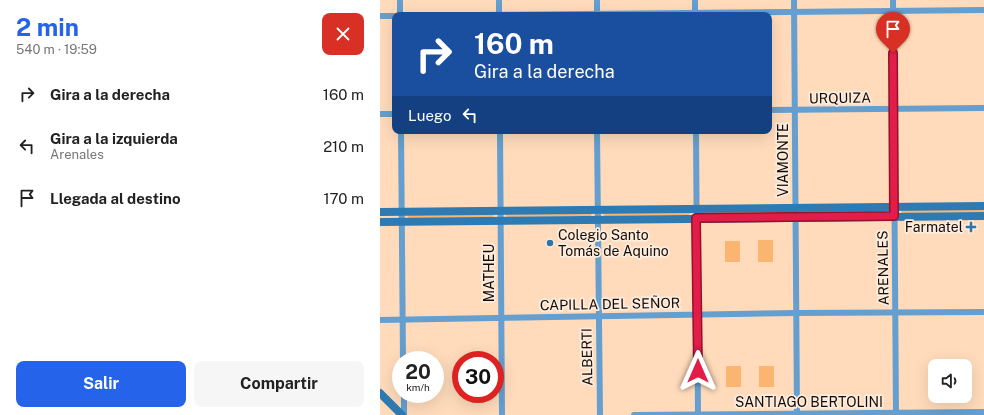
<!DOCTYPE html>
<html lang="es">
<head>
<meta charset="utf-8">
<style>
  :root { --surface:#fff; --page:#f6f6f6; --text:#222; --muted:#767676; --accent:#2563eb }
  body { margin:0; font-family:"Public Sans",sans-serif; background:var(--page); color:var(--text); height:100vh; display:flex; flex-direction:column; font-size:15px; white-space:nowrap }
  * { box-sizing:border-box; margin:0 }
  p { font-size:13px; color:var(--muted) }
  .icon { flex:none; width:22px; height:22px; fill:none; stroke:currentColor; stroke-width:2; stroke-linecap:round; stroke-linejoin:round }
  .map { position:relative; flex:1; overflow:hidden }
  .drawer { display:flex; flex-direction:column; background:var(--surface); width:380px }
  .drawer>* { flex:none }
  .banner { position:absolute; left:12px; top:12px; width:380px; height:122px; border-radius:8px; box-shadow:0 4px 16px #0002; background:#1a4fa0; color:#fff; overflow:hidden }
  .tools { position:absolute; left:548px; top:359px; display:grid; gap:8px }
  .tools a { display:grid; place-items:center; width:44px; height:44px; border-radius:8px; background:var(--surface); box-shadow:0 4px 16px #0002; font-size:20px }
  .speed { position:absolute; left:12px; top:351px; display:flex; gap:8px; font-size:20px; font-weight:700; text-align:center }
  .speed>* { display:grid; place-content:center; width:52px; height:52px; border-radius:50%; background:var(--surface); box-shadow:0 4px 16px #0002; line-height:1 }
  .speed small { font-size:10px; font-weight:400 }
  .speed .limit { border:6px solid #d22; background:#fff; color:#111 }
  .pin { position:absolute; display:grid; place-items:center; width:34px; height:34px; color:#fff; margin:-41px -17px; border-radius:50% 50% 50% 0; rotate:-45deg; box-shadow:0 0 4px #0007 }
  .pin .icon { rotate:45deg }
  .me { position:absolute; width:44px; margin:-22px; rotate:0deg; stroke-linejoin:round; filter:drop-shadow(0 0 3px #0008) }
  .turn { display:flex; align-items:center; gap:14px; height:84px; padding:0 16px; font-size:18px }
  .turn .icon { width:52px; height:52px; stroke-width:2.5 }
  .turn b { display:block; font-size:28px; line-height:34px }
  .then { display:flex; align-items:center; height:38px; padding:0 16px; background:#0003; gap:8px; font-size:15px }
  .round { display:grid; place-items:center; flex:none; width:42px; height:42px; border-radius:8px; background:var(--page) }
  .head { display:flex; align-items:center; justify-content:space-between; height:68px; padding:0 16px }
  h1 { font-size:24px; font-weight:700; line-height:30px; color:var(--accent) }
  .button { display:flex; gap:8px; margin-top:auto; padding:8px 16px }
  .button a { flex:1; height:46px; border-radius:8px; background:var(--accent); color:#fff; font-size:16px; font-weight:700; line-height:46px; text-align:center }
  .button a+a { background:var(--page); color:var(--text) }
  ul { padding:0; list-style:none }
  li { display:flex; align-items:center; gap:12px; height:52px; padding:0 16px }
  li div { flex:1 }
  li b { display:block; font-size:15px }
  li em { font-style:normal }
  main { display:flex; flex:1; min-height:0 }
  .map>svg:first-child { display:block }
  .green { fill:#fbb571 }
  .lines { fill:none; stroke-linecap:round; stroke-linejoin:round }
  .minor { stroke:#649fcf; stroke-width:6 }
  .secondary { stroke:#2e7bb3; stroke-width:8 }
  .route-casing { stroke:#92132f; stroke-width:10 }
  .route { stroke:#e11d48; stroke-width:7 }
  .poi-dot { fill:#2e75aa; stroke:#fcede0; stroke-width:1.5 }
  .labels { text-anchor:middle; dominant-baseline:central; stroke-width:3.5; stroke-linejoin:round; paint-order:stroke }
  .street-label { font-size:14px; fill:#160b02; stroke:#fcede0 }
  .poi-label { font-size:14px; fill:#160b02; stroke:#fcede0; text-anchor:end }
</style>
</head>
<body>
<main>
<section class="drawer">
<div class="head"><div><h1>2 min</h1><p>540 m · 19:59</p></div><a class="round" style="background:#d93025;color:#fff"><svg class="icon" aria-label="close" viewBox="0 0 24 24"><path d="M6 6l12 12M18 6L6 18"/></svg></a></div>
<ul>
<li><svg class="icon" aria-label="right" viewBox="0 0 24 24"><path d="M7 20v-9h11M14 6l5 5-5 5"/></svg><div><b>Gira a la derecha</b></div><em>160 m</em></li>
<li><svg class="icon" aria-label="left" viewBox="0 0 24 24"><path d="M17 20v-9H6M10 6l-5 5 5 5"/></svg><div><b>Gira a la izquierda</b><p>Arenales</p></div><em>210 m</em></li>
<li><svg class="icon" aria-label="arrive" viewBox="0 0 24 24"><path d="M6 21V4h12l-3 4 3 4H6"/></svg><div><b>Llegada al destino</b></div><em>170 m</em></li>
</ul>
<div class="button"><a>Salir</a><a>Compartir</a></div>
</section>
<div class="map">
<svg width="604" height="415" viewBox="0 0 604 415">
  <rect width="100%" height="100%" fill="#ffdbbb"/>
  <!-- green -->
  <g class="green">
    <path d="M604 209V212L522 213 521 211V210Z"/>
    <path d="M507 210 506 213 422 214 420 212 421 211Z"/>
    <path d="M409 211 408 214 323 215 322 214V212Z"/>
    <path d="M310 212 309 215 225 216 223 214 224 213Z"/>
    <path d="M212 213 211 216 127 217 126 216V214Z"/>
    <path d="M114 214 113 217 29 218 27 216 28 215Z"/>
    <rect x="378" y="240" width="15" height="22"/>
    <rect x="345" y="241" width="15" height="21"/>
    <rect x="346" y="366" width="15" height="21"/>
    <rect x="379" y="366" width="15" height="21"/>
  </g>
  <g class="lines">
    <!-- minor -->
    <g class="minor">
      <path d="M20 0V15"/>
      <path d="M119 0V15"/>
      <path d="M217 0V15"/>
      <path d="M315 0V15"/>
      <path d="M414 0 417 415"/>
      <path d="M513 0 516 415"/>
      <path d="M95 15 604 10"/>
      <path d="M0 16H15"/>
      <path d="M389 110 604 108"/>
      <path d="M0 114H15"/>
      <path d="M21 131 23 360"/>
      <path d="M120 131 122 415"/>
      <path d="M217 131 220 415"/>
      <path d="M316 131 318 415"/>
      <path d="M0 320 416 313 604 312"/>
      <path d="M24 394V415"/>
      <path d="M254 415 604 412"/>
    </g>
    <!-- secondary -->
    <g class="secondary">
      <path d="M0 212 604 206"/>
      <path d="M0 222 604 216"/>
      <path d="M0 393 22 415"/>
    </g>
  </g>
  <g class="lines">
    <!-- route casing -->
    <g class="route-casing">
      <path id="route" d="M318 371 316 218 514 216 513 53"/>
    </g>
    <!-- route -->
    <use href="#route" class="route"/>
  </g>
  <!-- markers -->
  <g class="poi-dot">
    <path d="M589 221h4v4h4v4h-4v4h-4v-4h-4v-4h4z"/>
    <circle cx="170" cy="243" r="4"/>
  </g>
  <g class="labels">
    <!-- street labels -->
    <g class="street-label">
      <text transform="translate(460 98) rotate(-1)">URQUIZA</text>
      <text transform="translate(403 160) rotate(-90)">VIAMONTE</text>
      <text transform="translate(503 268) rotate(-91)">ARENALES</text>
      <text transform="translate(109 273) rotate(-90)">MATHEU</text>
      <text transform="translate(230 304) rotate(-1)">CAPILLA DEL SEÑOR</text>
      <text transform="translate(207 357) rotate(-91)">ALBERTI</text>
      <text x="429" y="402">SANTIAGO BERTOLINI</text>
    </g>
    <!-- poi labels -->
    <g class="poi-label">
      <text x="583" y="227">Farmatel</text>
      <text x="178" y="235" text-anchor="start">Colegio Santo<tspan x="178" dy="16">Tomás de Aquino</tspan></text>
    </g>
  </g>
</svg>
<div class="tools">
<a><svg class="icon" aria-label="sound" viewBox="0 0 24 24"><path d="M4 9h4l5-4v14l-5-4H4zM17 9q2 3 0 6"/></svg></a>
</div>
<div class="speed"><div>20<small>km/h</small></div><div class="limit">30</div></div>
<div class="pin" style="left:513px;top:53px;background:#d93025"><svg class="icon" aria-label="arrive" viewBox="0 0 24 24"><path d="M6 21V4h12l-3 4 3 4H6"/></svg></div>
<svg class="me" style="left:318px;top:371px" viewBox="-20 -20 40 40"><path d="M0-17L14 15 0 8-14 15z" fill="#e11d48" stroke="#fff" stroke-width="4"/></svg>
<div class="banner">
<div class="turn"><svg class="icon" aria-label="right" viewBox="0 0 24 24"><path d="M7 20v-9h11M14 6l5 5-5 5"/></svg><div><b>160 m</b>Gira a la derecha</div></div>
<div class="then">Luego<svg class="icon" aria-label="left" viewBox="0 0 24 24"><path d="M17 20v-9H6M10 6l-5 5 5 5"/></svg></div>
</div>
</div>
</main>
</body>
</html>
